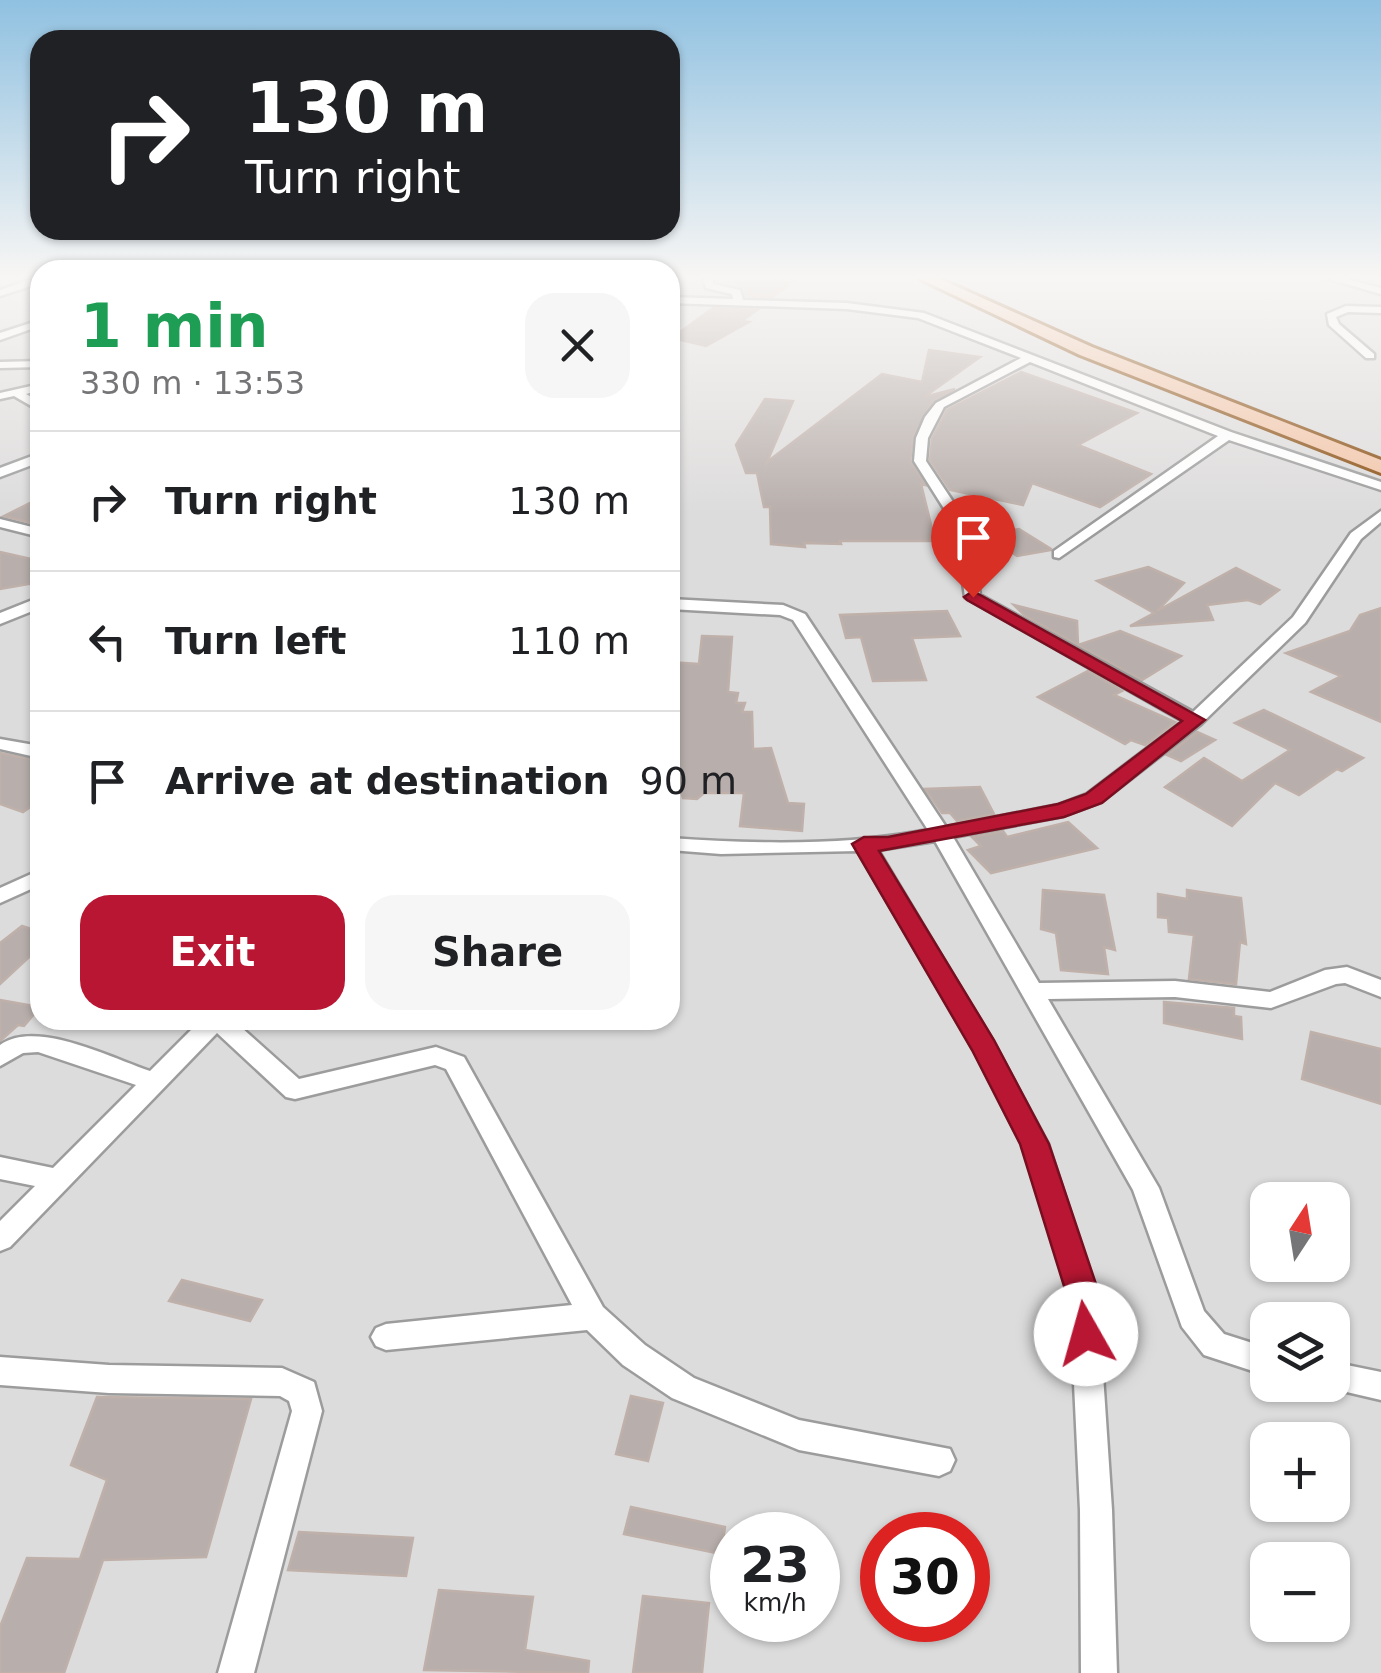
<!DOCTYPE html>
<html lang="en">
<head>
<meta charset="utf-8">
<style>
  :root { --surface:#fff; --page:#f6f6f6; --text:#202124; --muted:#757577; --line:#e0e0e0; --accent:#b81632 }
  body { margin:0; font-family:"DejaVu Sans",sans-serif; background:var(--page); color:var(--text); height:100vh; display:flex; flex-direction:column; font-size:38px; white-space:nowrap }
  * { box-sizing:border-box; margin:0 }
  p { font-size:32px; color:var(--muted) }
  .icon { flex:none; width:55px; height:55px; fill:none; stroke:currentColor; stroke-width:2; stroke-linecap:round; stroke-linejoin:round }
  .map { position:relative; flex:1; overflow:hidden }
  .details { position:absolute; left:30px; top:260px; width:650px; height:770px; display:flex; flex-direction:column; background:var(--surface); border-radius:30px; box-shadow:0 2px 8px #0004 }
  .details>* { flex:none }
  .hud { position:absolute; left:30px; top:30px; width:650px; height:210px; border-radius:30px; box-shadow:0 2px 8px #0004; background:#202124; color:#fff; overflow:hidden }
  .needle { width:65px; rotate:12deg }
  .buttons { position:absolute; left:1250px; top:1182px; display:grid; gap:20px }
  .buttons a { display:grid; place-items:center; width:100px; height:100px; border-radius:20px; background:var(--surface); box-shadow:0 2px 8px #0004; font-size:50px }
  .speed { position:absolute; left:710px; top:1512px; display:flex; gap:20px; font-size:50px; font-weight:700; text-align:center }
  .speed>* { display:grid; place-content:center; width:130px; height:130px; border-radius:50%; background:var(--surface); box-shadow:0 2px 8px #0004; line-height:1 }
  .speed small { font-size:25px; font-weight:400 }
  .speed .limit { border:15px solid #d22; background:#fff; color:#111 }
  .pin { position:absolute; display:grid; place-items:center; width:85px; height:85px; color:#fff; margin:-102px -42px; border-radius:50% 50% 50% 0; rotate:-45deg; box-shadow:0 0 10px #0007 }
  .pin .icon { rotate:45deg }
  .me { position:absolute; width:110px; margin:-55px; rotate:353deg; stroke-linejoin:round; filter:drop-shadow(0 0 8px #0008) }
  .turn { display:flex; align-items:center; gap:35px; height:210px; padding:0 50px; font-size:45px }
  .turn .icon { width:130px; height:130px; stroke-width:2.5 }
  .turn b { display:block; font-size:70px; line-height:85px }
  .round { display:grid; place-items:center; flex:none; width:105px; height:105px; border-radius:30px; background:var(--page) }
  .overview { display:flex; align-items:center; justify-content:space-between; height:170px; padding:0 50px }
  h1 { font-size:60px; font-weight:600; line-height:75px; color:#1e9e55 }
  .cta { display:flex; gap:20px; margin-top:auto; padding:20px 50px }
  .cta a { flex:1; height:115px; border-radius:30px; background:var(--accent); color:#fff; font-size:40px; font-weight:600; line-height:115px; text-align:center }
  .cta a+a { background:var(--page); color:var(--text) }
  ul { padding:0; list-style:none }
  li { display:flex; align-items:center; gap:30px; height:140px; padding:0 50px; border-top:2px solid var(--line) }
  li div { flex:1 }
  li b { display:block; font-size:38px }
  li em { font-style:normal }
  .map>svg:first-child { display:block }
  .residential { fill:#dddcdc; fill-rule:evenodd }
  .building { fill:#b8afac; stroke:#bfb0aa; stroke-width:2.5 }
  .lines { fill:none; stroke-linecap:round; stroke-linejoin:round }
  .street-casing { stroke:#9c9c9c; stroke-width:5 }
  .primary-casing { stroke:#894d10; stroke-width:6 }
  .street { fill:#fff; fill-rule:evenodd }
  .primary { fill:#f2c5a8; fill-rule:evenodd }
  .route { fill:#b81632; stroke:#780e20; stroke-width:2.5 }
</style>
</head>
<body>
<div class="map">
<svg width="1381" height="1673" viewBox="0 0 1381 1673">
  <rect width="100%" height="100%" fill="#efeae6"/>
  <!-- residential -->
  <path class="residential" d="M0 279H40V1020H670V279H1381V1673H0ZM1268 1200H1332V1265H1268ZM1268 1320H1332V1385H1268ZM1268 1440H1332V1505H1268ZM732 1535H818V1620H732ZM882 1535H968V1620H882ZM1268 1560H1332V1625H1268Z"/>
  <!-- building -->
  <g class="building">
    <path d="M717 279H796L773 297 746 296 741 286Z"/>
    <path d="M713 308 757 310 742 321 749 322 706 346 672 338Z"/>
    <path d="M929 350 980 357 924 397 955 389 933 401 913 437 910 461 925 485 921 484 935 541H840L841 544 804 543 805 547 771 544 770 507H764L757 473H746L736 445 765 399 793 401 767 462 882 374 922 382Z"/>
    <path d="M1021 372 1137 413 1078 445 1151 474 1100 507 1032 483 1023 505 950 490 930 460 932 439 947 410Z"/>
    <path d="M40 498V525L4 516Z"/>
    <path d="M1019 529 1051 549V550L1017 556 987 535Z"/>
    <path d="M0 552 40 561V582L0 589Z"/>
    <path d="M1148 567 1184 583 1157 611 1236 568 1279 590 1260 604 1248 600 1207 605 1213 620 1130 626 1154 613 1097 581Z"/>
    <path d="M1014 605 1077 621 1078 645 1024 615Z"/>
    <path d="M1381 608V722L1311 692 1341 676 1286 653 1350 631 1360 615Z"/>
    <path d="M947 611 960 636 912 638 926 680 873 681 861 637 846 638 840 615Z"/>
    <path d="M1120 631 1181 656 1142 680 1078 645Z"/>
    <path d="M702 636 732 637 728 692 738 693 736 703H745L742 712H752L753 749 771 748 788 803 804 804 802 831 740 826 744 793H704L697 799 683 798 681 791 670 790V662L699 664Z"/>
    <path d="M1088 671 1122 691 1114 695 1175 722 1145 745 1131 740 1125 744 1038 697Z"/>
    <path d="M1264 710 1363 758 1342 771 1337 769 1299 795 1275 783 1232 826 1165 787 1204 758 1242 781 1290 750 1235 723Z"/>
    <path d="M1197 732 1215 740 1181 761 1167 755Z"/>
    <path d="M0 753 40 761V800L23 812 0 804Z"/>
    <path d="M980 787 994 814 957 821 950 813H942L925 789Z"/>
    <path d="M1068 822 1097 848 991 873 968 850 981 846 972 837 1003 831 1007 837Z"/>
    <path d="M1043 890 1104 895 1115 950 1104 947 1108 974 1061 970 1056 933 1041 929Z"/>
    <path d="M1187 890 1241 898 1246 944 1240 942 1236 984 1189 979 1194 935 1169 932 1168 918 1158 917V894L1187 899Z"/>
    <path d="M22 926 40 932V947L0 984V943Z"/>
    <path d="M0 1000 40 1007 24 1026 18 1025 0 1041Z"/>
    <path d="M1164 1002 1234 1008V1016L1241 1017 1242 1039 1164 1023Z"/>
    <path d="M1311 1032 1381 1049V1104L1302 1079Z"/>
    <path d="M182 1280 262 1300 250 1321 169 1301Z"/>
    <path d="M631 1396 663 1403 648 1461 616 1454Z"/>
    <path d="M97 1397 251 1399 206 1557 103 1560 64 1673H0V1627L27 1558 80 1559 107 1480 71 1465Z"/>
    <path d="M631 1507 725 1527 721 1554 624 1534Z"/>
    <path d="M299 1532 413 1538 406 1576 288 1570Z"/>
    <path d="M439 1590 533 1597 525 1650 589 1661 588 1673 424 1670Z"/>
    <path d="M643 1596 709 1603 702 1673H633Z"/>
  </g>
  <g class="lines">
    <!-- street casing -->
    <g class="street-casing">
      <g id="street">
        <path d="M32 279H40V283L0 296V290Z"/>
        <path d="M703 279H713V284L740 290 743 300 847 303 924 313 1231 432 1381 482V490L1229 440 1059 558 1054 557V551L1218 436 1030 362 944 407 928 438 926 461 969 526 980 595 1193 712 1293 617 1351 533 1381 511V522L1361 539 1305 623 1201 724 1101 802 1063 816 953 837 1039 983 1175 981 1270 992 1325 970 1347 967 1381 980V997L1345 983 1336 984 1271 1008 1175 997 1048 999 1159 1188 1204 1311 1224 1334 1268 1348V1376L1204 1355 1182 1327 1133 1190 935 841 878 850 993 1042 1048 1144 1098 1299 1112 1510 1117 1673H1081L1080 1510 1070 1299 1022 1144 974 1050 858 851 721 854 670 850V838C754 844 845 846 928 830L793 620 780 615 670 609V599L783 605 805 614 946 827 1058 805 1087 794 1183 721 965 597 955 526 914 461 916 438 925 417 936 403 1021 358 918 318 847 309 670 303V297L733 299 732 294 706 288Z"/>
        <path d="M1329 279H1346L1381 288V294Z"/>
        <path d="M1346 306 1381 307V313L1348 312 1336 317 1339 324 1374 354V358H1366L1329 325 1327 314Z"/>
        <path d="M40 320V326L0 340V333Z"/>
        <path d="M40 361V367L0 368V362Z"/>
        <path d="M40 384V390L26 394 40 402V411L14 396 0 399V393Z"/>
        <path d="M40 453V462L0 477V468Z"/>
        <path d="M0 519 40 529V537L0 527Z"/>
        <path d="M40 597V608L0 624V613Z"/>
        <path d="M0 739 40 746V758L0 749Z"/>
        <path d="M40 870V885L0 903V888Z"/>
        <path d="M201 1020H233L299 1079 436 1047 464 1057 603 1307 645 1345 694 1378 799 1420 950 1449 955 1460 950 1471 939 1476 799 1450 672 1398 623 1365 587 1330 386 1350 376 1346 371 1337 376 1328 386 1324 572 1305 446 1069 435 1065 295 1099 286 1097 217 1033 10 1247 0 1251V1221L35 1186 0 1179V1157L53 1168 136 1085 38 1052 23 1053 0 1066V1045C36 1019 111 1058 150 1071Z"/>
        <path d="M0 1357 109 1365 282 1368 314 1382 322 1411 254 1673H218L292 1411 289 1401 280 1396 109 1393 0 1385Z"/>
        <path d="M1332 1362 1381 1372V1400L1321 1386 1332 1385Z"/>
      </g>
    </g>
    <!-- primary casing -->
    <g class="primary-casing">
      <path id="primary" d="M920 279H940L1092 347 1381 460V473L1080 355Z"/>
    </g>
    <!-- street -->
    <use href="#street" class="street"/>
    <!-- primary -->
    <use href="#primary" class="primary"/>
  </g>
  <!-- sky -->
  <linearGradient id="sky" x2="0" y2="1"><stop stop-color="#90c1e1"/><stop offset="0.54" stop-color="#f8f6f4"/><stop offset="1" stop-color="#f8f6f4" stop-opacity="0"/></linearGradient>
  <rect width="1381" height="514" fill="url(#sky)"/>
  <!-- route -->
  <path class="route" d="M973 591 1205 720 1102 803 1064 817 879 851 994 1040 1049 1144 1101 1299 1103 1334 1098 1345 1086 1349 1075 1345 1070 1334 1068 1299 1020 1144 972 1050 852 844 864 837H888L1058 804 1086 794 1182 721 967 600 964 597Z"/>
</svg>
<div class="buttons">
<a><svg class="needle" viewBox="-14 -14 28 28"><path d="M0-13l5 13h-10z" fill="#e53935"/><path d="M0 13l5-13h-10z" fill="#757577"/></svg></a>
<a><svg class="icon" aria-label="layers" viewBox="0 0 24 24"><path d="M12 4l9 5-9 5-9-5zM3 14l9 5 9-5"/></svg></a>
<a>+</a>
<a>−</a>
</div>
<div class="speed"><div>23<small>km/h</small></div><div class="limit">30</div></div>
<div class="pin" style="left:973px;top:597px;background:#d93025"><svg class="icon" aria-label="arrive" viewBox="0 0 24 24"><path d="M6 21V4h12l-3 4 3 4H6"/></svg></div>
<svg class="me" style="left:1086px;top:1334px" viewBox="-20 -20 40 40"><circle r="19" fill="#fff"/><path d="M0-13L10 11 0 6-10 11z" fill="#b81632"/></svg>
<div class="hud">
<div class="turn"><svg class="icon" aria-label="right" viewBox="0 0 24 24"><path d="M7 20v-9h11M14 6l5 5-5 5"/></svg><div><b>130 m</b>Turn right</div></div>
</div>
<section class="details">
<div class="overview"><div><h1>1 min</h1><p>330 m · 13:53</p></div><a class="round"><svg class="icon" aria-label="close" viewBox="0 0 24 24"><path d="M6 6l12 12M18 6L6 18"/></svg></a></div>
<ul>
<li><svg class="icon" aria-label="right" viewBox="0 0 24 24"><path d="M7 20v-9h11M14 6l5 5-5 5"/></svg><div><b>Turn right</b></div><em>130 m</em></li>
<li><svg class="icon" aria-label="left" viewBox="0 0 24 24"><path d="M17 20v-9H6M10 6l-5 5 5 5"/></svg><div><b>Turn left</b></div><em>110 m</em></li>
<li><svg class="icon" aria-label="arrive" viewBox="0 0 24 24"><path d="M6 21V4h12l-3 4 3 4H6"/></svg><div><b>Arrive at destination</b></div><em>90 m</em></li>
</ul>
<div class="cta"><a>Exit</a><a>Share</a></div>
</section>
</div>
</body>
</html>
